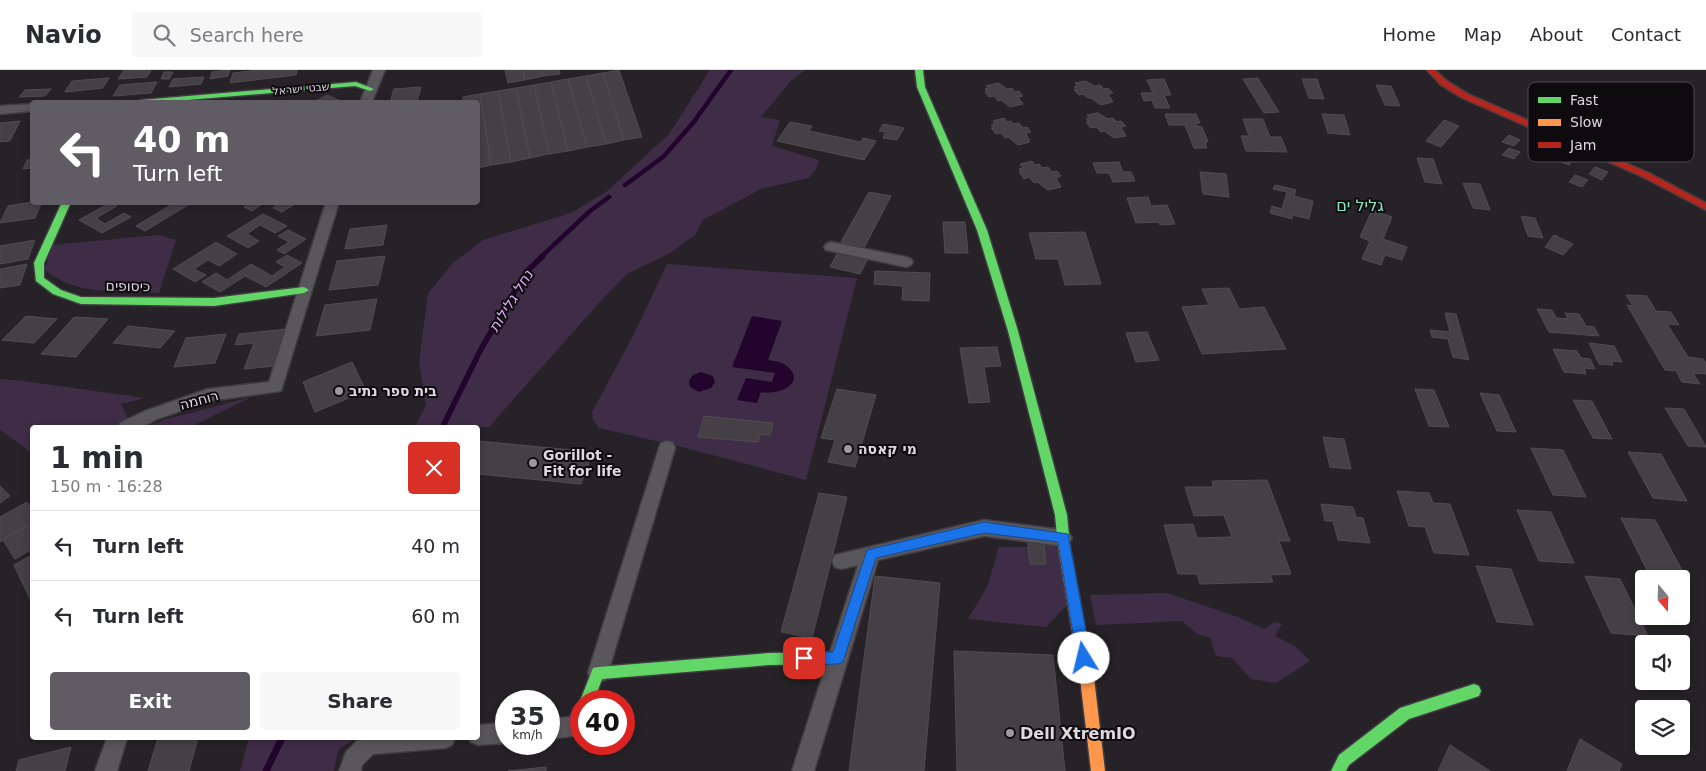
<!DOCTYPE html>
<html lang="en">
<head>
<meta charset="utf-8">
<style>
  :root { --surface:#fff; --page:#f7f7f7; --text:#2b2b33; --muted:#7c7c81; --line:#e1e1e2; --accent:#5f5c64 }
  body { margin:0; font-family:"DejaVu Sans","Noto Sans Hebrew",sans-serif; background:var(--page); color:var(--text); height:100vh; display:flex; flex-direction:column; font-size:19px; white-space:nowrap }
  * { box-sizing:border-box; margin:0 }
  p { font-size:16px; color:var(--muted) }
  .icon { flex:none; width:28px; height:28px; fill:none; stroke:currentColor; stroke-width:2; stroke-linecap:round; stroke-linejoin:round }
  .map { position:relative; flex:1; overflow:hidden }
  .panel { position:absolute; left:30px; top:355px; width:450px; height:315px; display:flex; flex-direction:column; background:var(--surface); border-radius:5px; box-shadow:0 2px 8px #0003 }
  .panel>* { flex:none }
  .guide { position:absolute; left:30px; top:30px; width:450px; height:105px; border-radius:5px; box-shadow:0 2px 8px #0003; background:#5f5c64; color:#fff; overflow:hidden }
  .needle { width:32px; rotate:161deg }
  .tools { position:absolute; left:1635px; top:500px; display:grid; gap:10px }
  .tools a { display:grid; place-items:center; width:55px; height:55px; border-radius:5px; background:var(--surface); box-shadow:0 2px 8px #0003; font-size:25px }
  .speed { position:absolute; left:495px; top:620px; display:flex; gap:10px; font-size:25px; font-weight:700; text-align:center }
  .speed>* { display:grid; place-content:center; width:65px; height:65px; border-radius:50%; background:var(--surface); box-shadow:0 2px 8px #0003; line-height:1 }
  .speed small { font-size:12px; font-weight:400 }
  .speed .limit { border:8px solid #d22; background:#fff; color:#111 }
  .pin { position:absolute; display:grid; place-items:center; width:42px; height:42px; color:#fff; margin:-21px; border-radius:10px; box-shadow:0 2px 8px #0006 }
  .me { position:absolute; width:55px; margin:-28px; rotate:351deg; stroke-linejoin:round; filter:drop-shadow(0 0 4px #0008) }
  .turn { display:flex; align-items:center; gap:18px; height:105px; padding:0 20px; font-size:22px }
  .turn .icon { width:65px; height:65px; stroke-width:2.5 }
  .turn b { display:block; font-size:35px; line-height:42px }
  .round { display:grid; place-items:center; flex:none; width:52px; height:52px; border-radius:5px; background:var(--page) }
  .head { display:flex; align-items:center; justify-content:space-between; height:85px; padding:0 20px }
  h1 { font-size:30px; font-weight:700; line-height:38px }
  .button { display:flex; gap:10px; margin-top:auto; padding:10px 20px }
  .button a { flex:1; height:58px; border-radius:5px; background:var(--accent); color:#fff; font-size:20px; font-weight:700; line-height:58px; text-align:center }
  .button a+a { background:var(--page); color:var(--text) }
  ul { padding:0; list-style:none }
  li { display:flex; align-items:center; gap:15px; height:70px; padding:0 20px; border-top:1px solid var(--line) }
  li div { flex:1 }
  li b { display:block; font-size:19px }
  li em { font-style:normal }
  header { display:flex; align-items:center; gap:30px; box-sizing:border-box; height:70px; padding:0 25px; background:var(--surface); border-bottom:1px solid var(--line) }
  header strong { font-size:24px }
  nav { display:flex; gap:28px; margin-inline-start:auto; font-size:18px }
  .search { width:350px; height:45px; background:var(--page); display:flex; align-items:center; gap:12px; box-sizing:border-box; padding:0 18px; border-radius:5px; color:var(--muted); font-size:19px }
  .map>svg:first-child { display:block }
  .green { fill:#3f2c47 }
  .water { fill:#23042d }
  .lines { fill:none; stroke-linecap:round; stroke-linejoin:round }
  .stream-far2 { stroke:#23042d; stroke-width:4.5 }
  .stream-far1 { stroke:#23042d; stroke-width:5.5 }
  .stream { stroke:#23042d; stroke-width:7 }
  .building { fill:#444045; stroke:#514c52 }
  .street-casing { stroke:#403d42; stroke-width:3 }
  .fast-casing { stroke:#403d42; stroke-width:3 }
  .slow-casing { stroke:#403d42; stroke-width:3 }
  .jam-casing { stroke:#403d42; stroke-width:3 }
  .street { fill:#5a575c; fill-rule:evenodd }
  .fast { fill:#63d668; fill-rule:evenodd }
  .slow { fill:#ff974d; fill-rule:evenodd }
  .jam { fill:#b3261e; fill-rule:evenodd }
  .route { fill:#1a73e8; stroke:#114b97 }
  .poi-dot { fill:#9e989f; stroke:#0e0b0f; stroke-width:2 }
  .labels { text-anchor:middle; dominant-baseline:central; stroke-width:4; stroke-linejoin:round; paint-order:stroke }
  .far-street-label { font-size:11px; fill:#ded8e0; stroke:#0e0b0f }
  .street-label { font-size:14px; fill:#ded8e0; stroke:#0e0b0f }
  .poi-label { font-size:14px; font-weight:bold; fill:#ded8e0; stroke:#0e0b0f; text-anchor:start }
  .water-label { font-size:15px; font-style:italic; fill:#e1aaf7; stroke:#0e0b0f }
  .quarter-label { font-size:16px; fill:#8de5c1; stroke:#0e0b0f }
  .near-poi-label { font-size:16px; font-weight:bold; fill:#ded8e0; stroke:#0e0b0f; text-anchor:start }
  .key { fill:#0e0b0f; stroke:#4c484e; stroke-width:1 }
  .key-label { font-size:14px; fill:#ded8e0 }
</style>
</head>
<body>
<header>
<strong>Navio</strong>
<div class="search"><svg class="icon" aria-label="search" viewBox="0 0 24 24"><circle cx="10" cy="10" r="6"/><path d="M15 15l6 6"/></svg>Search here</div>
<nav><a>Home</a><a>Map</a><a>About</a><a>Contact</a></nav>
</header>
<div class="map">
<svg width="1706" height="701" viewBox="0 0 1706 701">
  <rect width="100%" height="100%" fill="#262227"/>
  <!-- green -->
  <g class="green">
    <path d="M710 0H805L791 11 761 47 780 50 772 76 819 90 816 99 809 108 761 119 703 150 695 165 670 183 627 204 598 234 489 357H415L426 335 419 292 428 223 453 193 483 170 571 143 606 122 669 64Z"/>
    <path d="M158 165 176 170 159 223C121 221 75 226 45 200L52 175Z"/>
    <path d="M667 194 857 208 806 410 682 377 599 358 593 350 592 342 634 264Z"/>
    <path d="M0 309 23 311 145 328 121 334 128 349 113 357 32 358V383L0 360Z"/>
    <path d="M251 327 191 357H146L163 350Z"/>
    <path d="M1043 467 1055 473 1072 530 1046 557 968 549 987 517 999 477H1028L1030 494H1046Z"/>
    <path d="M1167 523 1238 547 1264 559 1274 552 1282 554 1275 566 1295 576 1310 591 1276 613 1251 609 1232 588 1216 586 1210 568 1197 564 1182 551 1096 555 1090 525Z"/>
    <path d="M249 668H356L338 680 334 701H240Z"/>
  </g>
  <!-- water -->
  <g class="water">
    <path d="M752 246 782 251 768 290C773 291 779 291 784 294 809 311 781 326 761 322L757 333 737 330 746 308 772 312 775 303 732 297Z"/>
    <path d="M701 302 713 306 715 312 711 318 699 322 690 317 689 311 693 305Z"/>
  </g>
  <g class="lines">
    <!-- stream-far2 -->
    <g class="stream-far2">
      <path d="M625 115 663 87 693 53 731 0"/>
      <path d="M541 187 590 141 609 127"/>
    </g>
    <!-- stream-far1 -->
    <path class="stream-far1" d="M442 358 481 279 527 201 543 186"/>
    <!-- stream -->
    <path class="stream" d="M266 701 282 668"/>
  </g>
  <!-- building -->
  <g class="building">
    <path d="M124 0H151L147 7 118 9Z"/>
    <path d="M230 0 228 6 210 9 212 2Z"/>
    <path d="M259 0H297L296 5 230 13 233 3Z"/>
    <path d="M505 0H523L525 10 508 13Z"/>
    <path d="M523 0H541L543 6 525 10Z"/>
    <path d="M541 0H559L560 4 543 6Z"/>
    <path d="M619 0 642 67 624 70 603 3Z"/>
    <path d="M164 2H173L169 9H161Z"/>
    <path d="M603 3 624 70 606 74 586 6Z"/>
    <path d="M586 6 606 74 587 77 568 9Z"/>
    <path d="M204 7 201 14 169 17 173 9Z"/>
    <path d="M109 8 103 18 65 22 72 11Z"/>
    <path d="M1258 8 1279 42 1264 43 1243 9Z"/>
    <path d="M568 9 587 77 568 81 551 12Z"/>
    <path d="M1164 9 1171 25H1164L1170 38H1155L1152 30 1144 31 1141 23H1153L1147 10Z"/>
    <path d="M1302 9H1317L1324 29 1309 28Z"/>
    <path d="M1085 11 1095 16 1100 15 1104 19 1108 18 1113 23 1108 24 1113 32 1101 35 1091 28H1088L1083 24 1079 25 1074 20 1076 19 1074 17 1077 16 1075 13Z"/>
    <path d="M157 12 151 23 113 26 120 15Z"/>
    <path d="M551 12 568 81 549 84 534 15Z"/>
    <path d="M998 13 1007 19 1012 18 1015 22 1019 21 1023 26 1018 27 1023 34 1010 37 1001 30 998 31 994 26 989 27 985 22H988L985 19 989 18 986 16Z"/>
    <path d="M534 15 549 84 530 88 516 18Z"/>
    <path d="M1376 15 1391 16 1400 36 1385 35Z"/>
    <path d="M421 17 417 32H390L394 19Z"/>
    <path d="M516 18 530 88 511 92 498 21Z"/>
    <path d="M51 19 45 26 19 27 25 20Z"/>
    <path d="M498 21 511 92 491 95 480 24Z"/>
    <path d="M480 24 491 95 478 98V32H463V27Z"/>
    <path d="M327 25 334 28 343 32H314Z"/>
    <path d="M1098 43 1108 49 1113 48 1117 52 1121 51 1126 56 1121 57 1126 66 1114 68 1104 61 1101 62 1096 57 1091 58 1086 52H1089L1086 49 1089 48 1087 45Z"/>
    <path d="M1165 44H1196L1200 53H1196L1197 56 1202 57 1208 72H1205L1207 78H1194L1185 55H1169Z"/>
    <path d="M1322 44 1344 45 1350 65 1328 63Z"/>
    <path d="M1004 48 1007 52 1011 51 1014 54 1019 53 1023 58 1027 57 1031 62 1026 63 1030 72 1018 75 1008 67 1005 68 1001 63 996 64 991 58H994L991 55 995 54 993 51Z"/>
    <path d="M1243 49H1263L1270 67H1281L1287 82 1246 81 1241 66H1249Z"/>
    <path d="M1444 50 1459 56 1441 77 1426 71Z"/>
    <path d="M20 51 10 71 0 72V53Z"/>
    <path d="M790 52 812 56 809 61 861 72 863 68 876 71 864 90 777 71Z"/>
    <path d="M883 54 904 58 897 70 883 68 885 62 879 61Z"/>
    <path d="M1509 65 1520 70 1514 76 1502 72Z"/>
    <path d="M1544 74 1576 86 1569 95 1537 82Z"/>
    <path d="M1509 78 1520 82 1514 89 1502 85Z"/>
    <path d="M1417 88 1433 89 1442 114 1425 112Z"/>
    <path d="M32 89V98L23 99 27 90Z"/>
    <path d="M1032 91 1035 95 1039 94 1043 98 1048 97 1052 102 1057 101 1061 106 1056 108 1061 117 1048 120 1037 112 1034 113 1029 107 1024 109 1019 102H1022L1019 99 1023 98 1020 94Z"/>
    <path d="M1119 92 1123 102H1131L1135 111 1113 112 1109 103H1097L1093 93Z"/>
    <path d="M1595 97 1608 102 1602 110 1589 104Z"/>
    <path d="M1200 102 1226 104 1229 127 1203 124Z"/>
    <path d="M1575 105 1588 110 1582 117 1569 112Z"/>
    <path d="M1463 113 1480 114 1490 140 1473 138Z"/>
    <path d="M1275 115 1296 120 1294 126 1313 131 1309 149 1292 145V149L1270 143 1272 136 1282 139 1287 122 1273 119Z"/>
    <path d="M869 122 891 126 864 178 841 172Z"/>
    <path d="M1148 127 1151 136 1167 135 1175 154 1160 155 1159 152 1136 153 1127 128Z"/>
    <path d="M32 132H42L35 148 0 153 8 136Z"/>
    <path d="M111 132 117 136 96 148 105 154 124 143 131 147 102 163 79 150Z"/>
    <path d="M176 132H193L145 161 136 156Z"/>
    <path d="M252 132H265L252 141 244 137Z"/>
    <path d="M280 132H298L282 142 273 138Z"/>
    <path d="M1372 140 1392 147 1383 169 1407 177 1402 190 1385 185 1381 195 1362 189 1370 171 1360 167Z"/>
    <path d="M263 144 287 156 275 163 260 155 247 164 259 171 248 178 227 166Z"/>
    <path d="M1521 146 1535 148 1543 168 1528 166Z"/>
    <path d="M943 152H965L968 183H945Z"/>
    <path d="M387 155 383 175 345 179 350 159Z"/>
    <path d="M288 160 306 169 284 184 277 180 289 172 278 166Z"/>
    <path d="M1085 162 1101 214 1065 215 1058 189H1036L1029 163Z"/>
    <path d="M1554 165 1573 174 1563 185 1545 177Z"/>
    <path d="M35 170 28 189 0 194V176Z"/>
    <path d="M216 172 237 184 219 196 208 190 194 199 206 205 195 212 173 199Z"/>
    <path d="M838 182 868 188 860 204 830 197Z"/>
    <path d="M287 185 302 193 266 217 245 206 220 222 202 212 216 203 227 210 251 194 272 206 285 197 276 192Z"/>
    <path d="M385 186 378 215 329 220 337 191Z"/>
    <path d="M27 194 20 215 0 218V199Z"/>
    <path d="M875 201 930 203 929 231 902 230 903 216 874 214Z"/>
    <path d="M1229 218 1239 239 1264 237 1286 279 1202 284 1182 237 1209 235 1202 219Z"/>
    <path d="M1626 225 1647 226 1656 241 1671 242 1679 255 1667 254 1688 287 1703 289 1706 294V304L1693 303 1700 314 1682 312 1676 301 1665 300 1627 235 1633 236Z"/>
    <path d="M377 229 370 260 316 266 325 235Z"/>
    <path d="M1537 239 1552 240 1556 248 1568 249 1565 243 1579 244 1586 256 1594 257 1599 266 1549 262Z"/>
    <path d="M1445 243 1456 244 1469 290 1453 287 1448 269 1432 267 1430 260 1450 262Z"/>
    <path d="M26 246 57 249 34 273 2 270Z"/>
    <path d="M74 247 108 249 76 287 41 284Z"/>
    <path d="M128 256 175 261 160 278 113 273Z"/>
    <path d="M287 259 275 296 244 299 254 273 235 275 239 264Z"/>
    <path d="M1147 262 1159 290 1136 292 1126 263Z"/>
    <path d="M226 264 215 293 174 297 186 268Z"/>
    <path d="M1589 273 1614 276 1622 292 1611 291 1613 295 1599 294Z"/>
    <path d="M997 277 1001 296 984 297 990 332 969 333 960 278Z"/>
    <path d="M1553 279 1577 281 1581 288 1590 289 1595 299 1584 298 1586 304 1564 302Z"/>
    <path d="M352 292 366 321 315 342 303 312Z"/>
    <path d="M837 319 876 325 855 397 828 392 835 370 821 368Z"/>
    <path d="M1415 319 1434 320 1449 357 1429 356Z"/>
    <path d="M1480 323 1499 325 1516 362 1497 361Z"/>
    <path d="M1573 330 1592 331 1612 369 1593 368Z"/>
    <path d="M1665 338 1684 339 1706 377 1688 376Z"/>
    <path d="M704 346 773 353 770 365 760 364 758 372 698 367Z"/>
    <path d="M1323 367 1344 369 1351 399 1330 397Z"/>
    <path d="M478 371 593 382 581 414 478 404Z"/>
    <path d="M1531 378 1563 380 1586 427 1553 425Z"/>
    <path d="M1628 382 1661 384 1687 431 1653 428Z"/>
    <path d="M1267 410 1290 471H1279L1291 504 1270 505 1273 512 1200 514 1197 504H1178L1164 455 1193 454 1197 468 1232 467 1224 445 1194 446 1185 417H1213L1212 411Z"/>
    <path d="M0 416 10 426 0 433Z"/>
    <path d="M1397 421 1429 423 1433 433 1450 434 1469 485 1434 483 1425 457 1409 456Z"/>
    <path d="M819 423 847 427 812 568 781 562Z"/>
    <path d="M27 432 32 440V453L0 472V447Z"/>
    <path d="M1321 434 1353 437 1356 447 1363 448 1370 473 1338 470 1333 451H1325Z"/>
    <path d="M1517 440 1551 442 1574 493 1539 491Z"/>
    <path d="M1621 448 1655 450 1683 502 1647 500Z"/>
    <path d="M32 453V479L15 489 3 470Z"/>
    <path d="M1027 467H1043L1046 494H1030Z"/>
    <path d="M32 485V533L14 495Z"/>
    <path d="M1476 496 1511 499 1533 555 1497 552Z"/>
    <path d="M875 506 940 513 924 701H849Z"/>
    <path d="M1585 506 1620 509 1648 566 1611 563Z"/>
    <path d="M954 581 1053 585 1065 701H957Z"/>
    <path d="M158 668H198L189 701H148Z"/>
    <path d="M1580 669 1622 694 1619 701H1567Z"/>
    <path d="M1450 675 1490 701H1438Z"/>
    <path d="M71 677 65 701H16L19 690Z"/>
    <path d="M546 697V701H508Z"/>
  </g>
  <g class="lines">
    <!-- street casing -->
    <g class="street-casing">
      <g id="street">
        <path d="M373 0H385L372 32H360Z"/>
        <path d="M32 34V41L0 44V36Z"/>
        <path d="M326 132H339L281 321 209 331 157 349 141 358H118L120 353 145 341 208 319 269 312Z"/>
        <path d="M831 172 906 187 911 189 913 192 911 195 906 197 826 180 824 177 826 174Z"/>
        <path d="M667 371 673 373 675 378 608 603 605 610 598 612 591 610 588 603 659 378 661 373Z"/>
        <path d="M984 450 1063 460 1069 463 1072 468 1069 473 1063 476 984 466 878 490 814 701H792L858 495 841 499 835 497 832 491 835 485Z"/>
        <path d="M581 635V665L549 669V649L570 647 574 638Z"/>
        <path d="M506 653V673L478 675 471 672 469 668H478V655Z"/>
        <path d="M107 668H127L117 701H95Z"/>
        <path d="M360 668H455L452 675 445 678 373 684 362 695 361 701H339L346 682Z"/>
      </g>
    </g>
    <!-- fast casing -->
    <g class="fast-casing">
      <g id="fast">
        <path d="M915 0H923L925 17 987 160 1018 261 1067 445 1070 476 1068 480 1064 481 1060 480 1058 476 1055 445 1008 261 977 160 917 17Z"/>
        <path d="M356 12 374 19 370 21 355 16 164 32H137L141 30Z"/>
        <path d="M62 132H71L44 193V208L61 220 81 227 214 228 304 217 309 220 304 223 214 236 81 234 53 224 36 211 34 193Z"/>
        <path d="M838 582 843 584 845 588 843 592 838 594 769 595 602 609 594 631H581V634L580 631 593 598 598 597 769 583Z"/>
        <path d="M1474 614 1479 616 1481 621 1479 626 1409 649 1349 695 1346 701H1331L1339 685 1400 638Z"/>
      </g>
    </g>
    <!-- slow casing -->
    <g class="slow-casing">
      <path id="slow" d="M1064 471 1068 472 1070 476 1094 608 1105 701H1091L1080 608 1058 476 1060 472Z"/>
    </g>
    <!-- jam casing -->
    <g class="jam-casing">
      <path id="jam" d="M1427 0H1435L1447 11 1468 24 1649 103 1706 133V140L1643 107 1462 28 1441 15Z"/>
    </g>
    <!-- street -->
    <use href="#street" class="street"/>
    <!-- fast -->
    <use href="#fast" class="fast"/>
    <!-- slow -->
    <use href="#slow" class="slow"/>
    <!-- jam -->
    <use href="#jam" class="jam"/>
  </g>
  <!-- route -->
  <path class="route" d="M984 452 1068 464 1091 588 1089 593 1084 595 1079 593 1077 588 1058 472 984 463 876 488 843 592 838 594 804 595 799 593 797 588 799 584 804 582H833L867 480Z"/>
  <!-- markers -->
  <g class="poi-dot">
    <circle cx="339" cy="321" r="5"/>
    <circle cx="848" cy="379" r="5"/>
    <circle cx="533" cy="393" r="5"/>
    <circle cx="1010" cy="663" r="5"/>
  </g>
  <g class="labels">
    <!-- far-street labels -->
    <g class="far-street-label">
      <text transform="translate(301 19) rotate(-5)">שבטי ישראל</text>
    </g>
    <!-- street labels -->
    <g class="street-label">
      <text transform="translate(128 216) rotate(1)">כיסופים</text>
      <text transform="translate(199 330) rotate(-15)">רוחמה</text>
    </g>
    <!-- poi labels -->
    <g class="poi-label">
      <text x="349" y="321">בית ספר נתיב</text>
      <text x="858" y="379">מי קאסה</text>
      <text x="543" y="385">Gorillot -<tspan x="543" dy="16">Fit for life</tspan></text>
    </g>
    <!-- water labels -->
    <g class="water-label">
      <text transform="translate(511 231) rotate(-58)">נחל גלילות</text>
    </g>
    <!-- quarter labels -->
    <g class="quarter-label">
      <text x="1360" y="135">גליל ים</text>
    </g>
    <!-- near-poi labels -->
    <g class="near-poi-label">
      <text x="1020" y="663">Dell XtremIO</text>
    </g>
  </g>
  <!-- legend -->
  <rect x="1528" y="12" width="166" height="80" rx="8" class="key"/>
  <rect x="1538" y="27" width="23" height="6" fill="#63d668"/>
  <rect x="1538" y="49" width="23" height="7" fill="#ff974d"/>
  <rect x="1538" y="72" width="23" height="6" fill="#b3261e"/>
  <g class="key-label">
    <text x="1570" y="35">Fast</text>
    <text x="1570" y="57">Slow</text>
    <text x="1570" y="80">Jam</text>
  </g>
</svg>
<div class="tools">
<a><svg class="needle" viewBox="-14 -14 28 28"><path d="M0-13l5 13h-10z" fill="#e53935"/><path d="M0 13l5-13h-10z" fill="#7c7c81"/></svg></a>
<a><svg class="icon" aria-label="sound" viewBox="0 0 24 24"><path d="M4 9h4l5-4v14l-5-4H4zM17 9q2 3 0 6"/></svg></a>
<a><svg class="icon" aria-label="layers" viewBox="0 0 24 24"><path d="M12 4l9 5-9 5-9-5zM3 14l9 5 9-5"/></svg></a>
</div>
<div class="speed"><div>35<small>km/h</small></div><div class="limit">40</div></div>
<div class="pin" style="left:804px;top:588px;background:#d93025"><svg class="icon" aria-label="arrive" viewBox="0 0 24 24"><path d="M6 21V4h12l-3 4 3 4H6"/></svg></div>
<svg class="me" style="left:1084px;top:588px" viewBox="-20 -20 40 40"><circle r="19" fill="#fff"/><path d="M0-13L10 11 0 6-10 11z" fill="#1a73e8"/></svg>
<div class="guide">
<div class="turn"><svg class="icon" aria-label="left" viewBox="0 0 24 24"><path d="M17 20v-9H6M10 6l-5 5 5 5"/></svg><div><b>40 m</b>Turn left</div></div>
</div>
<section class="panel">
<div class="head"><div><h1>1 min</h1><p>150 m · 16:28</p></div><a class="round" style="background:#d93025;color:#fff"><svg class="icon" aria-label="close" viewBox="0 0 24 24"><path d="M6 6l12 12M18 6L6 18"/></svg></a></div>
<ul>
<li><svg class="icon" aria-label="left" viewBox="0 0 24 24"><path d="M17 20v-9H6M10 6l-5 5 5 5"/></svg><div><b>Turn left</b></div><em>40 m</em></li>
<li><svg class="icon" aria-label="left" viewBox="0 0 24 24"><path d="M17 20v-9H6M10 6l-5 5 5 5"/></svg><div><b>Turn left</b></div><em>60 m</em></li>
</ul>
<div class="button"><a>Exit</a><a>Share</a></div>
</section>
</div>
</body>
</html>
